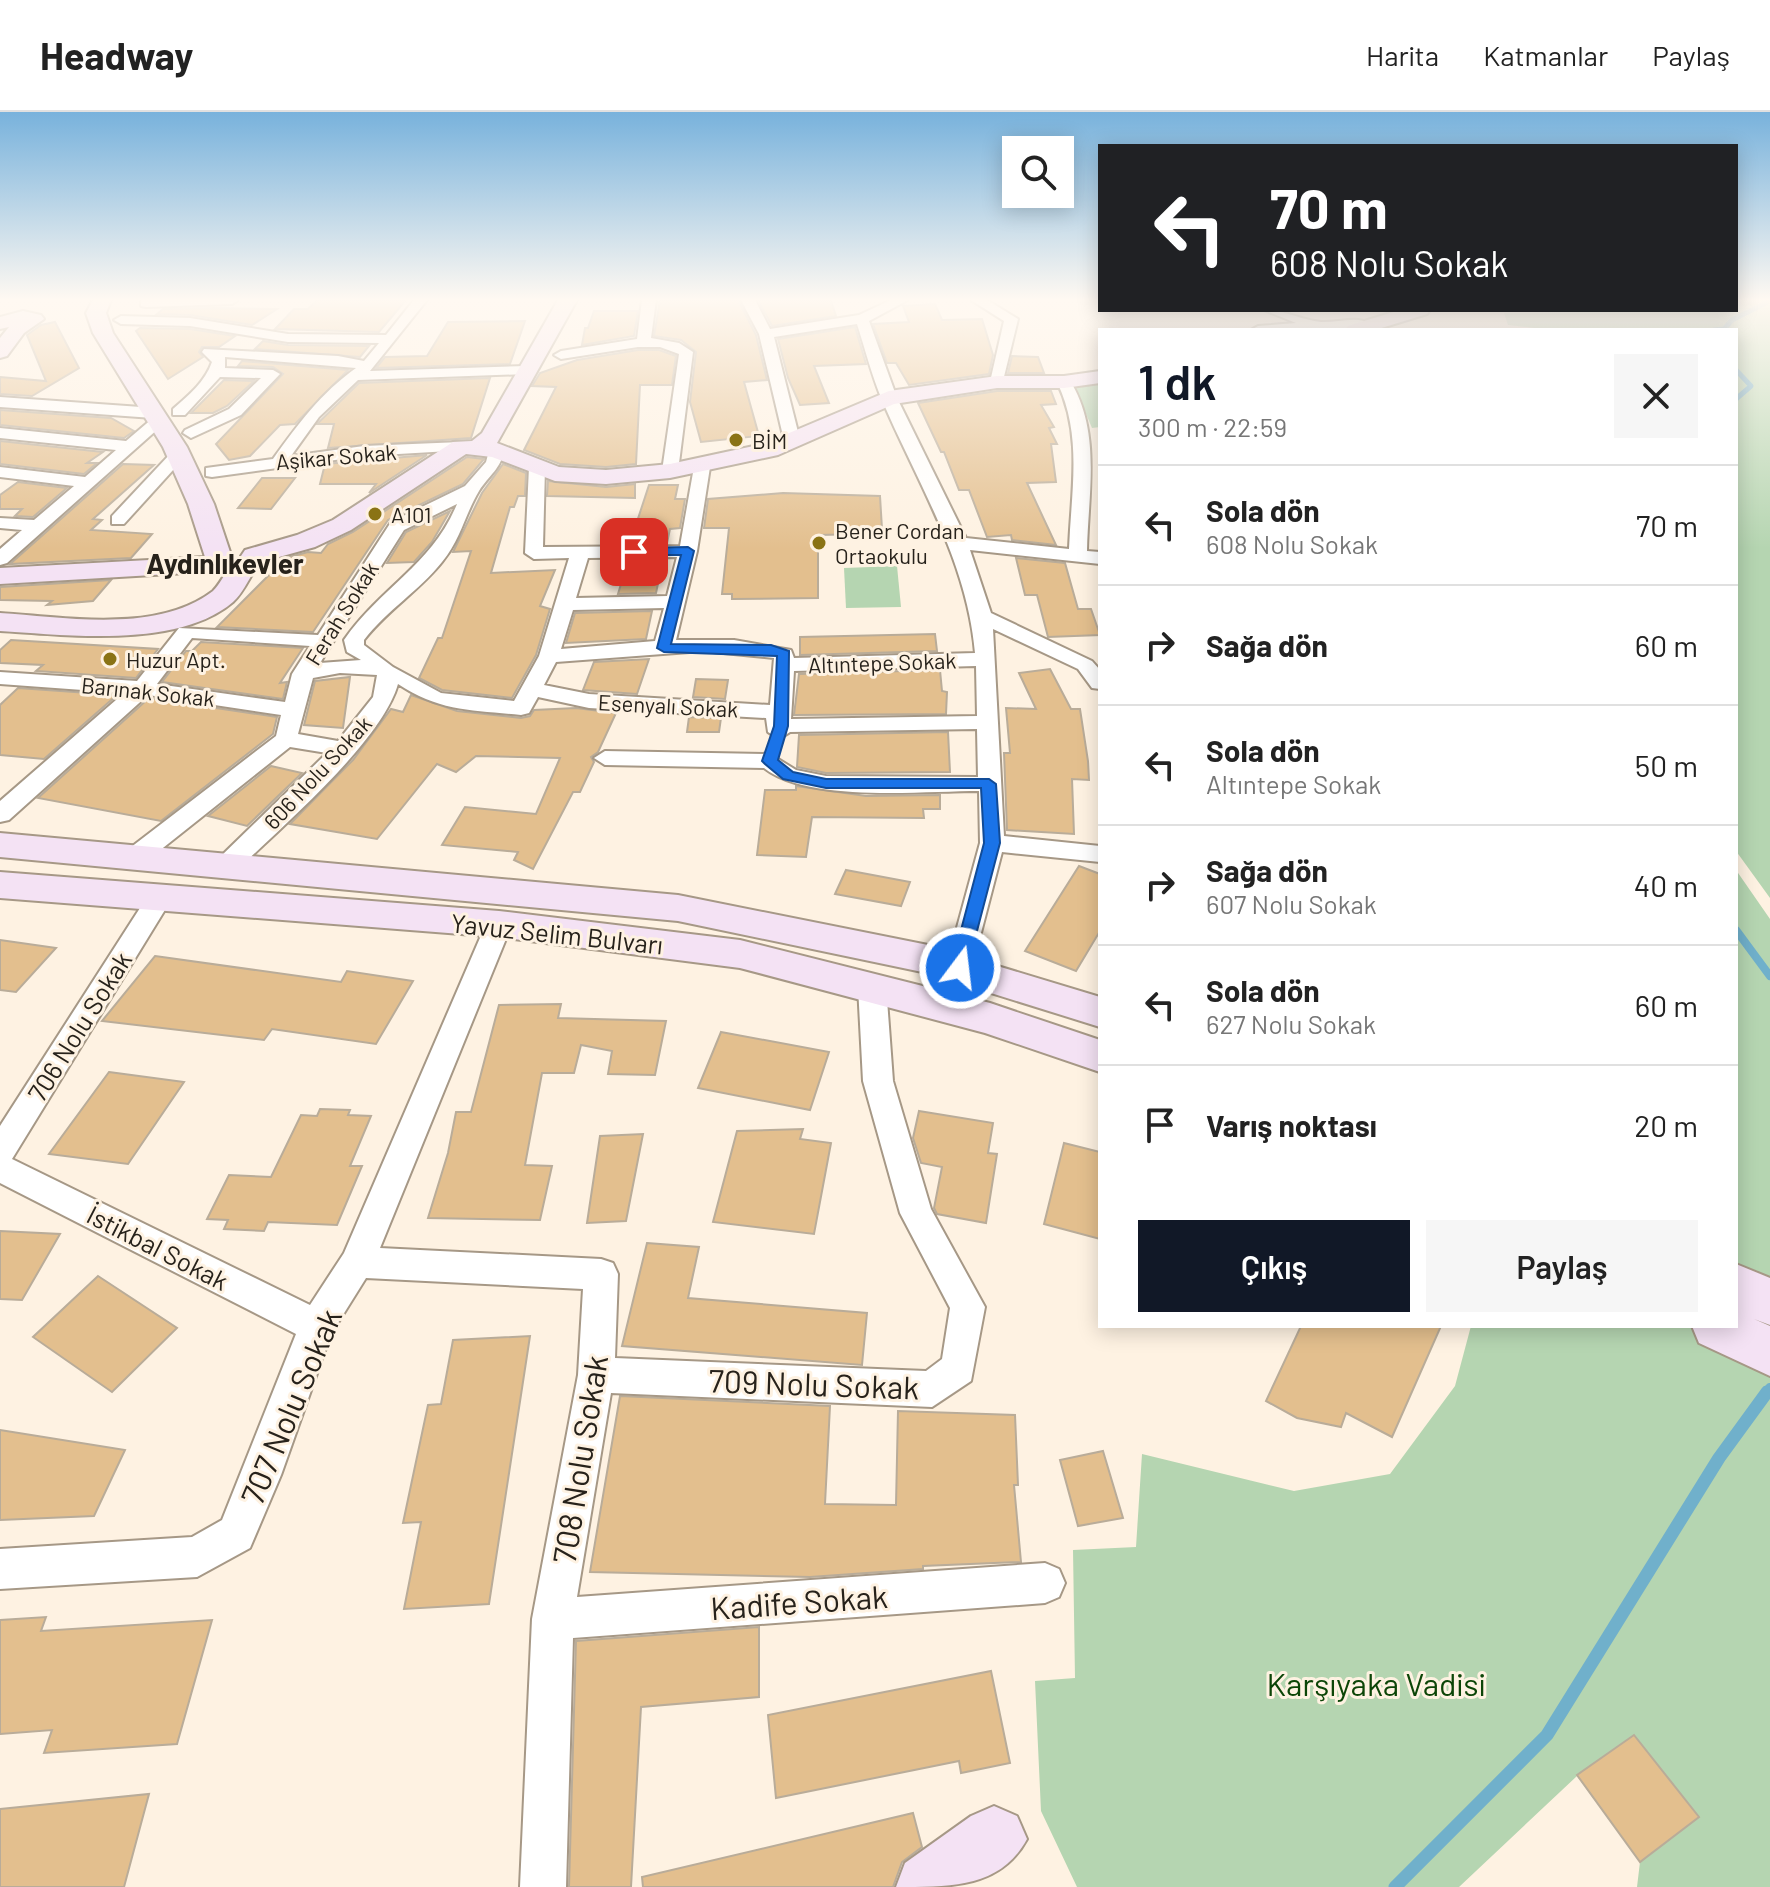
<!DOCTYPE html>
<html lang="tr">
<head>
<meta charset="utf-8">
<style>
  :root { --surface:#fff; --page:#f6f6f6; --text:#222; --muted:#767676; --line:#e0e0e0; --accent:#111827 }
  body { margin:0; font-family:Barlow,sans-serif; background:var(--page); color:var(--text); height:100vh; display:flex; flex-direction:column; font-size:30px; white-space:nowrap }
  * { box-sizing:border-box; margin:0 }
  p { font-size:26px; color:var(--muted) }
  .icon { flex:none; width:44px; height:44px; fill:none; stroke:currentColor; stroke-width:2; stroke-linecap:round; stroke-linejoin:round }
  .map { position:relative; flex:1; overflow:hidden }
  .details { position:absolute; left:1098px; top:216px; width:640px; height:1000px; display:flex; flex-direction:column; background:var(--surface); border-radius:0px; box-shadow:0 4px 20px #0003 }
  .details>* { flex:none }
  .hud { position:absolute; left:1098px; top:32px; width:640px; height:168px; border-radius:0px; box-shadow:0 4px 20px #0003; background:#202124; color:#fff; overflow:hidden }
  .buttons { position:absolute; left:1002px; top:24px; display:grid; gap:16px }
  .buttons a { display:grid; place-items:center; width:72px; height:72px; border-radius:0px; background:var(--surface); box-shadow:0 4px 20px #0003; font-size:40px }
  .pin { position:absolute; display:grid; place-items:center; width:68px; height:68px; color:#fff; margin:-34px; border-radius:16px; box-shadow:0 4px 12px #0006 }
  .me { position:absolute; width:88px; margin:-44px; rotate:15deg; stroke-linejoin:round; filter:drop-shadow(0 0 6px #0008) }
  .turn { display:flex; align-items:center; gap:28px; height:168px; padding:0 40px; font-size:36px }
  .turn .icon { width:104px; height:104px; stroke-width:2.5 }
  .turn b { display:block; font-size:56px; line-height:68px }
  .round { display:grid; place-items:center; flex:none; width:84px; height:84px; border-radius:0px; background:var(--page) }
  .overview { display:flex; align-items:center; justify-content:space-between; height:136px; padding:0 40px }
  h1 { font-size:48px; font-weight:600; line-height:60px; color:var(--accent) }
  .cta { display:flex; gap:16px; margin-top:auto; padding:16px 40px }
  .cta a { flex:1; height:92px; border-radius:0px; background:var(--accent); color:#fff; font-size:32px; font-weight:600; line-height:92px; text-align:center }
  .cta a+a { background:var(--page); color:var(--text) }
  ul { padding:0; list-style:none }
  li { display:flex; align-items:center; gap:24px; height:120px; padding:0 40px; border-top:2px solid var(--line) }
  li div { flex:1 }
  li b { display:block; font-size:30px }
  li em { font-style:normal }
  header { display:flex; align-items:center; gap:48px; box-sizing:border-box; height:112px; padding:0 40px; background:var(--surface); border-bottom:2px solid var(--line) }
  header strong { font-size:38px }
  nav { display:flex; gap:44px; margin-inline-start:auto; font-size:28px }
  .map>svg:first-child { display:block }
  .green { fill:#b5d5b1 }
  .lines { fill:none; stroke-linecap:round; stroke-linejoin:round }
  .stream-far3 { stroke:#70b0cb; stroke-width:5 }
  .stream-far2 { stroke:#70b0cb; stroke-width:8 }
  .stream-far1 { stroke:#70b0cb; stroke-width:10 }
  .stream { stroke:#70b0cb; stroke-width:13 }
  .building { fill:#e3bf8e; stroke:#b9ac99; stroke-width:2 }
  .street-casing { stroke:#a69886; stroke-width:4 }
  .secondary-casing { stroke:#a69886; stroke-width:4 }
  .street { fill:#fff; fill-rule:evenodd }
  .secondary { fill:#f4e2f4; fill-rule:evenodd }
  .route { fill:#1a73e8; stroke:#114b97; stroke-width:2 }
  .poi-dot { fill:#8a7315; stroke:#fef2e2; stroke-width:3 }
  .labels { text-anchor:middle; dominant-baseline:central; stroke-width:6; stroke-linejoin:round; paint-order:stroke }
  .far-poi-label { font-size:22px; fill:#27221b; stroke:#fef2e2; text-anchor:start }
  .far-street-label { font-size:22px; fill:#27221b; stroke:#fef2e2 }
  .street-label { font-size:26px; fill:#27221b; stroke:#fef2e2 }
  .far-district-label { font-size:28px; font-weight:bold; fill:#27221b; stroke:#fef2e2 }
  .near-street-label { font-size:32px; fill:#27221b; stroke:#fef2e2 }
  .near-park-label { font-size:32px; fill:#0c4507; stroke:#fef2e2 }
</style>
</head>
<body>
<header>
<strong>Headway</strong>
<nav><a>Harita</a><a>Katmanlar</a><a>Paylaş</a></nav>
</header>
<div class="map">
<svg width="1770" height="1775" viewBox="0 0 1770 1775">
  <rect width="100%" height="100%" fill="#fef2e2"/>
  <!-- green -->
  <g class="green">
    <path d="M1736 188H1770V786L1736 739V218H1553L1508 213 1504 201 1736 198Z"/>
    <path d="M1100 268V315L1092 316 1073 271Z"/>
    <path d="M897 454 901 495 846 496 844 456Z"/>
    <path d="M1736 758 1770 807V1775H1637L1640 1750 1577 1664 1459 1775H1077L1041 1699 1035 1569 1075 1566 1073 1438 1136 1435 1142 1342 1294 1379 1390 1362 1455 1274 1471 1214H1736Z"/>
  </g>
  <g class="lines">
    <!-- stream-far3 -->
    <g class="stream-far3">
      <path d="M1714 218 1724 217 1732 208 1770 189"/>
      <path d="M1736 258 1751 274 1736 287"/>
    </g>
    <!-- stream-far2 -->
    <path class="stream-far2" d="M1736 818 1770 864"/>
    <!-- stream-far1 -->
    <path class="stream-far1" d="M1766 1282 1770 1276"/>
    <!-- stream -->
    <path class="stream" d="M1395 1775 1547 1623 1719 1346 1767 1280"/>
  </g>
  <!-- building -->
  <g class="building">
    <path d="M317 188H406L379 220 275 217 294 197H308Z"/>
    <path d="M660 188H738L756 223 767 268 744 270 759 324 701 330 690 290 696 240 681 228 654 224Z"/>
    <path d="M758 188 831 189 836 204 772 214Z"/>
    <path d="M935 192 942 208 982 207 993 243 989 262 909 273 896 251H887L873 212 909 210 903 194Z"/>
    <path d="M213 196 277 197 252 213 190 203 157 202 163 197Z"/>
    <path d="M594 199H638L634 224 582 233 585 216H588Z"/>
    <path d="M525 209 510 252 376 256 385 245 427 244 448 210Z"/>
    <path d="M55 210 79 256 32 284 0 282V265L46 269 27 223 41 213Z"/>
    <path d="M855 215 866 252 814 254 829 291 800 293 788 266 778 227Z"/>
    <path d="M140 216 190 217 235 224 219 235H202L199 240 203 245 168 267 136 219Z"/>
    <path d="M263 229 288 233 369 234 360 245 255 237Z"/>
    <path d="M638 238H659L676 244 672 273H640L636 352 606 355 560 352 524 338 556 275 532 274 540 261 577 248Z"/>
    <path d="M1012 244 1038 245 1044 261H1008Z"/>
    <path d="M242 249 348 258 295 312 280 313 250 344 229 348 216 332 283 262 273 255 238 254Z"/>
    <path d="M490 266 471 326 328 336 334 312H317L359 271Z"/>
    <path d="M224 268 254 269 227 294 213 301H191Z"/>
    <path d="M997 279H1051L1056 292 1041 293 1054 315 1049 316 1057 332H1051L1056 370 1027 371 1056 433 1012 428 1011 423 987 425 969 378H959L944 340H941L918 291Z"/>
    <path d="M0 298 111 306 134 319 124 326 0 313Z"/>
    <path d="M0 329 103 340 87 351H97L84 362 0 352Z"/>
    <path d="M427 343 369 381 376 372H320L325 352Z"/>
    <path d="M467 345 484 347 463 372 388 408 313 520 217 515 286 446 308 440 321 441 328 432 353 420Z"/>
    <path d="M123 352 154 353 93 407 102 408 91 418 152 422 131 446 10 452Z"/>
    <path d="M503 352 526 361 525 384H518L514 395H510L491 461 555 458 540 494 550 497 536 543 512 586 442 578 419 566 438 526H442L471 439 453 440 482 381Z"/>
    <path d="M262 366H295L271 397 238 396Z"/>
    <path d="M548 369 606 375 635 372V386L547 384Z"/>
    <path d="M18 370 67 376 33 405 15 404 22 397H0V383Z"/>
    <path d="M649 373H678L675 387H685L680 416 670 417 667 431H630Z"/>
    <path d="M783 381 880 384 882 417H863V422L818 423V486L732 487V482H722L729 416H704L708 387Z"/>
    <path d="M450 399 432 430 414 450 387 451 406 420Z"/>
    <path d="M1016 446 1065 451 1078 497H1091L1100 523 1048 525 1037 483H1025Z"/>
    <path d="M663 448 656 481 618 482 628 449Z"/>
    <path d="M111 468 93 489 47 493 52 489 0 488V475Z"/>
    <path d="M652 499 646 527 566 531 575 501Z"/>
    <path d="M935 522 937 539 800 543V525Z"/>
    <path d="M11 528 158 537 136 566 36 559 43 553 0 551V538Z"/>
    <path d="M201 530 303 536 280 571 287 570 283 587 162 570 186 539H192Z"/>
    <path d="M649 547 637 582 583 578 594 550Z"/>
    <path d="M1050 557 1071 597H1080L1088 649 1089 668 1072 667 1074 722 1007 718 1004 641H1010L1006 596 1036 597 1019 561Z"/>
    <path d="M940 558 942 579 947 580 946 602 794 603 799 562Z"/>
    <path d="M350 565 343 616 304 613 315 569Z"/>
    <path d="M696 567 728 568 725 587 693 585Z"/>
    <path d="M18 576 117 583 44 647 0 643V593Z"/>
    <path d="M411 583 457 599 521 606 530 604 534 598 576 596 616 601 598 640 591 645 594 650 580 680H573L533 757 514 748 518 740 442 733 465 695 536 702 560 646 476 644 456 660 437 652 377 727 290 712 353 648 391 597 403 600Z"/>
    <path d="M149 586 277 605 273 622 161 709 38 686Z"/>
    <path d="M689 605 721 606 719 620H687Z"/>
    <path d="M948 620 950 660 826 661 797 655 799 623Z"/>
    <path d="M271 654 302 661 247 714 208 704Z"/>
    <path d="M796 674 866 684 940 683V697H923L924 706 812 705 806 745 757 743 765 678H796Z"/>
    <path d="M1079 754 1100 762V819L1076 859 1025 839Z"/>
    <path d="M846 758 910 770 901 794 835 782Z"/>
    <path d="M0 828 56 836 16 880 0 878Z"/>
    <path d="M155 844 341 870 347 859 413 869 376 932 272 917 264 928 102 909Z"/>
    <path d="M561 892 558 906 666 909 655 963 608 962 612 939 581 933 574 961H542L525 1053 552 1054 540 1108 428 1106 448 1041 456 1000H471L499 893Z"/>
    <path d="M721 920 829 940 810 998 698 976Z"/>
    <path d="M109 960 184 970 128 1052 49 1042Z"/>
    <path d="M320 997 350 998 348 1003 371 1004 350 1054H362L337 1113 268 1110 264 1119 224 1117 228 1108 207 1107 229 1063 271 1065 301 1003 317 1004Z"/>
    <path d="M919 999 993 1011 988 1041 997 1042 986 1111 937 1102 934 1096 942 1055 921 1051 913 1026Z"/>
    <path d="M803 1017 800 1027 831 1031 814 1122 713 1110 737 1019Z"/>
    <path d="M643 1022 626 1109 587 1111 600 1024Z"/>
    <path d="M1064 1031 1100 1040V1127L1044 1112Z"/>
    <path d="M0 1119 60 1122 22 1188 0 1187Z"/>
    <path d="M647 1131 699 1135 688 1186 867 1201 862 1253 622 1234Z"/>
    <path d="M98 1164 177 1216 112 1280 33 1225Z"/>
    <path d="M1301 1214H1441L1392 1325 1346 1301 1341 1315 1297 1306 1266 1289Z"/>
    <path d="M530 1224 489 1492 404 1497 421 1410 403 1411 428 1293 441 1292 453 1228Z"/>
    <path d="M620 1284 830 1294 825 1392 896 1393 898 1299 1015 1303 1018 1373H1014L1021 1450 923 1454V1457L810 1465 590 1460Z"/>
    <path d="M0 1318 125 1338 94 1404 0 1408Z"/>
    <path d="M1103 1339 1123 1406 1078 1414 1060 1348Z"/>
    <path d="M46 1505 41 1519 212 1508 177 1632 44 1641 52 1618 0 1622V1508Z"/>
    <path d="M759 1515V1585L641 1595 631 1775H569L576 1529Z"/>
    <path d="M991 1559 1010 1651 961 1661 959 1649 776 1686 768 1603Z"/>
    <path d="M1634 1623 1699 1705 1640 1750 1577 1663Z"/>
    <path d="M149 1682 124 1775H0V1697Z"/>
    <path d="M913 1701 922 1735 902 1750 893 1775H643L642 1765Z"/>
  </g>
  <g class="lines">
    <!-- street casing -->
    <g class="street-casing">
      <g id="street">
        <path d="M141 188H238L232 192 146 195 141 194Z"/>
        <path d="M414 188H427L370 259 526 254 533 258 526 262 358 268 319 305 291 344 364 334 461 330 469 335 467 338 364 344 212 365 206 364V356L273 347C298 312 321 281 356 256L225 245V256L273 258 280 262 241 303 191 326 183 321 185 318 229 297 261 266 220 265 185 303H173V297C189 283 205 270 212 250L202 240 204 237 338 244 364 249 379 231 288 230 190 214 121 212 114 208 121 204 190 206 288 222 386 223Z"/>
        <path d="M642 188H656L651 226 679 231 693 240 678 359 670 364 662 359 679 242 660 235H638L561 247 554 243 561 239 637 227Z"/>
        <path d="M741 188H755L770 217 859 203 891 188H908L869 209 897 286 966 426 1069 437C1071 380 1083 323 1057 270L1059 267H1069C1102 319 1088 381 1087 439L1100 440V452L970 438 991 501 1092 549 1100 558V577L1092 576 1078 557 993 517 1004 724 1100 734V750L1002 740 970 863 960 866 950 863 946 856 980 731 979 679C921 679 808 691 764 656L605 653 594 646 605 639 770 642 796 658 826 664 978 665 977 617 790 620 779 627 768 620 766 606 589 596 538 585 529 601 521 603C473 598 440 600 398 572 381 631 280 716 235 760H217L213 754 217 748 327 641 290 635 144 751H126L123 745 126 739 276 624 281 603 148 583 9 708 0 710V689L124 581 0 572V560L137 569 179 516 318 523 391 410 465 374 486 350 490 335 496 333 504 338C501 357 489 363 479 379 465 402 461 427 442 450 419 479 387 498 364 528V533L393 555 441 581 514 589 539 544 569 446 534 447 525 441 529 355 537 350 545 355 543 435 680 434 694 355 702 350 708 351 710 355 697 439 676 528H734L791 538 794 546 975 541C967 448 918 372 882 288 872 264 865 237 857 212L774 225 800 328 792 333 784 328 759 222ZM457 392C432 453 381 475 344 528L347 540 361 548 320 551 404 418ZM677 445 667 484 576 486 588 446ZM664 496 655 529 561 537 573 498ZM192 526 310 534 292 562 285 590 157 572ZM703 539 774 546 770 593 589 582 544 573 556 550ZM976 554 977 604 791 607 794 559ZM340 561 377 563 373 585 338 629 298 622 313 566Z"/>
        <path d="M971 188H987L1018 207 1002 273 990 270 1004 209Z"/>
        <path d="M1264 198C1285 198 1301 208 1321 210 1336 211 1358 203 1371 212L1364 216 1251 218 1258 214 1296 211Z"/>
        <path d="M0 285 155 296 168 308 7 451 0 453V437L22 418 0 416V406L34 408 74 374 0 365V355L85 365 116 338 0 326V316L126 329 153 306 0 295Z"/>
        <path d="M178 338 184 340V346L124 412H112V404L172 340Z"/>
        <path d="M158 779 167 782 171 788 12 1047 310 1193 344 1141 486 812 490 805H508L512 812 380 1136 601 1147 613 1151 618 1162 615 1246 926 1259 942 1247 950 1196 900 1101 863 969 858 874 862 867 872 864 882 867 886 874 893 969 931 1097 985 1195 971 1269 932 1295 611 1281 577 1485 1045 1451 1059 1457 1065 1471 1059 1485 1045 1491 573 1526 566 1775H520L532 1507 578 1263 583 1177 366 1166 331 1222 281 1363 250 1436 197 1465 0 1477V1437L192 1425 222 1408 296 1222 0 1071V1014L149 782Z"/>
      </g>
    </g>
    <!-- secondary casing -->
    <g class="secondary-casing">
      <g id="secondary">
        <path d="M93 188H111L106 201 113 221 187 335 214 392 232 446 221 459 0 472V456L205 445 188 392 163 335 93 221 86 201Z"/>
        <path d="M558 188H577L497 331 559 355 606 358 670 352 763 332 889 279 997 264H1064L1100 259V271L1064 276H997L894 292 778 343 670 366 606 372 555 369 492 345 466 342 351 418 315 435 254 452 245 450 241 444 245 438 297 423 333 408 453 330 472 329 482 321Z"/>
        <path d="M1400 198H1430L1427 202 1375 218H1345L1348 214Z"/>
        <path d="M23 199 41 203 44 207 24 221 7 244 0 246V226L9 215 0 217V205Z"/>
        <path d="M240 451 250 453 254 459C248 469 242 482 233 490 178 537 67 523 0 519V501C65 505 157 522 213 479 220 472 225 462 230 453Z"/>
        <path d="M0 721 678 783 928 833 1100 885V915L927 861 678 809 0 745Z"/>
        <path d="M0 760 499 799 740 828 990 891 1100 928V960L985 921 740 856 499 825 0 786Z"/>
        <path d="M1736 1152 1770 1166V1213L1754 1207 1770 1214V1264L1699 1231 1692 1214H1736Z"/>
        <path d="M994 1694 1017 1704 1027 1727C1001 1775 953 1775 896 1775L905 1751 971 1704Z"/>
      </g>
    </g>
    <!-- street -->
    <use href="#street" class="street"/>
    <!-- secondary -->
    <use href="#secondary" class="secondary"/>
  </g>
  <!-- sky -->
  <linearGradient id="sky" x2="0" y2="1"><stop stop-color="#78b2dc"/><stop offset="0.43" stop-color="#fff9f2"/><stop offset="1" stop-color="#fff9f2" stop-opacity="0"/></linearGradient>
  <rect width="1770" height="437" fill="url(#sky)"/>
  <!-- route -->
  <path class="route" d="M688 435 694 439 671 532 771 533 789 539 788 614 778 648 793 660 826 667H989L996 672 1000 731 966 861H953L951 856 984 731 981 676H826L783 667 765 652 762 649 774 614 777 544 664 540 657 536 681 443H634L628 440 634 436Z"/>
  <!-- markers -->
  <g class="poi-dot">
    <circle cx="736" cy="328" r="8"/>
    <circle cx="375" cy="402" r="8"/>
    <circle cx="819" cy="431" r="8"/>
    <circle cx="110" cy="547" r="8"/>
  </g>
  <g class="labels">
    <!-- far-poi labels -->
    <g class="far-poi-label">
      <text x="752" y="328">BİM</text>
      <text x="391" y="402">A101</text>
      <text x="835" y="418">Bener Cordan<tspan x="835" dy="25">Ortaokulu</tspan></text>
      <text x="126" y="547">Huzur Apt.</text>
    </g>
    <!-- far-street labels -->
    <g class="far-street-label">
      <text transform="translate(336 344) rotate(-5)">Aşikar Sokak</text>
      <text transform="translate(341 501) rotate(-58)">Ferah Sokak</text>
      <text transform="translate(882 550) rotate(-2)">Altıntepe Sokak</text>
      <text transform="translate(148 579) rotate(6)">Barınak Sokak</text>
      <text transform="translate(668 593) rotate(3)">Esenyalı Sokak</text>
      <text transform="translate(317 660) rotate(-47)">606 Nolu Sokak</text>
    </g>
    <!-- street labels -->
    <g class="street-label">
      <text transform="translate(557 821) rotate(6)">Yavuz Selim Bulvarı</text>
      <text transform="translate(79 914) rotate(-58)">706 Nolu Sokak</text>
      <text transform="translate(158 1135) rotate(27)">İstikbal Sokak</text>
    </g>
    <!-- far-district labels -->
    <g class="far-district-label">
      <text x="225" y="451">Aydınlıkevler</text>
    </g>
    <!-- near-street labels -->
    <g class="near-street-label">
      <text transform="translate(814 1271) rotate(2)">709 Nolu Sokak</text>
      <text transform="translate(290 1294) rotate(-67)">707 Nolu Sokak</text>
      <text transform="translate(579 1347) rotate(-81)">708 Nolu Sokak</text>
      <text transform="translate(799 1489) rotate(-4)">Kadife Sokak</text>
    </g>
    <!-- near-park labels -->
    <g class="near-park-label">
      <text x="1376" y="1571">Karşıyaka Vadisi</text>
    </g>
  </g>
</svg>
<div class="buttons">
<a><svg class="icon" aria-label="search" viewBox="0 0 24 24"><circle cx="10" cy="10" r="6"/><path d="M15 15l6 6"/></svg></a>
</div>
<div class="pin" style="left:634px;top:440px;background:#d93025"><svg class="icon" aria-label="arrive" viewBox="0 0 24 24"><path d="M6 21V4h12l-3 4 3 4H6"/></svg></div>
<svg class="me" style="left:960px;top:856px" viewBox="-20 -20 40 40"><circle r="17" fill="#1a73e8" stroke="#fff" stroke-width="3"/><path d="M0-11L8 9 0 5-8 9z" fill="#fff"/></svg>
<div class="hud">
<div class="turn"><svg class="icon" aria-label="left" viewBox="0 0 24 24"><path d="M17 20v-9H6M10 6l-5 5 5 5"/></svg><div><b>70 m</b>608 Nolu Sokak</div></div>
</div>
<section class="details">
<div class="overview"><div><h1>1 dk</h1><p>300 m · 22:59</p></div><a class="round"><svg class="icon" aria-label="close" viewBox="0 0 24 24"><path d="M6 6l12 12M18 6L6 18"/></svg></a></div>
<ul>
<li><svg class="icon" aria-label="left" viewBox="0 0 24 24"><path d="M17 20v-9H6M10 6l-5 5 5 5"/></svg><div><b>Sola dön</b><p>608 Nolu Sokak</p></div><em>70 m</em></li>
<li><svg class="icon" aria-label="right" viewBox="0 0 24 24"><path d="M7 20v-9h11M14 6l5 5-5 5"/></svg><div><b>Sağa dön</b></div><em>60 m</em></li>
<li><svg class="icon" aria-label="left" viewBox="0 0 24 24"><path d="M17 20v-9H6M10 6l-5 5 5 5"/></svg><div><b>Sola dön</b><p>Altıntepe Sokak</p></div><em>50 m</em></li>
<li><svg class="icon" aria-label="right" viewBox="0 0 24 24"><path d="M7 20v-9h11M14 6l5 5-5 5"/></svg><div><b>Sağa dön</b><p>607 Nolu Sokak</p></div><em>40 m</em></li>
<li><svg class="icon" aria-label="left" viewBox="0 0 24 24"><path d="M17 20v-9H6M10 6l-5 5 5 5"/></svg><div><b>Sola dön</b><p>627 Nolu Sokak</p></div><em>60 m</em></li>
<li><svg class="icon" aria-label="arrive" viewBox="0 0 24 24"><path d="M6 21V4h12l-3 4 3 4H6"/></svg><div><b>Varış noktası</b></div><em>20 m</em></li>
</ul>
<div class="cta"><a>Çıkış</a><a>Paylaş</a></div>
</section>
</div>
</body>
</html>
